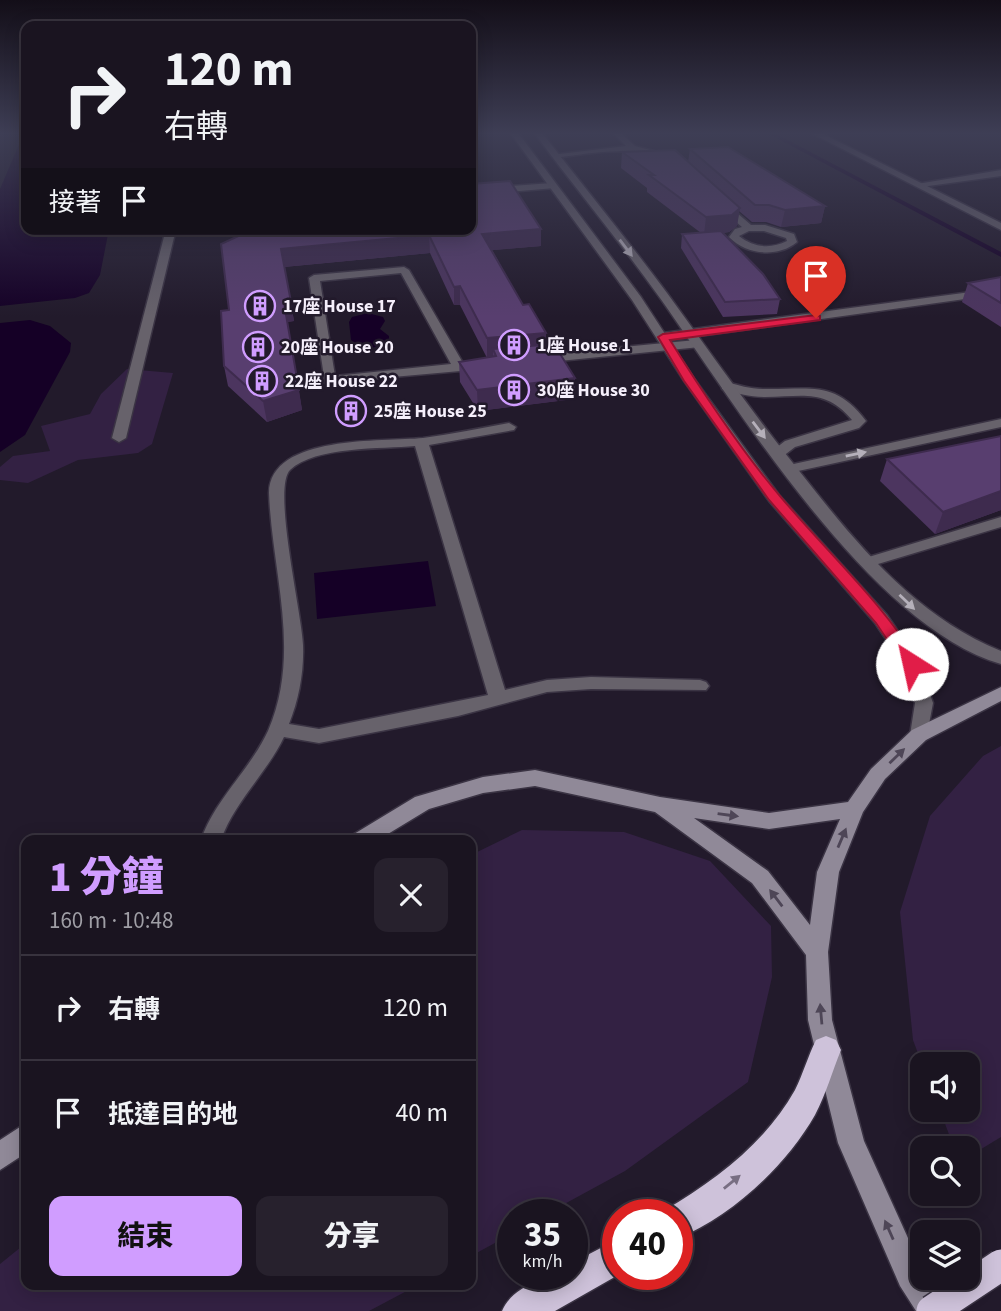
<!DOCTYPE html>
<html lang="zh-TW">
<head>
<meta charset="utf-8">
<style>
  :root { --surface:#1a1420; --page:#27212d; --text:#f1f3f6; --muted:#9f9ea5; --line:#38333e; --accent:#d09dff }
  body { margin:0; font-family:"Source Sans 3","Noto Sans TC",sans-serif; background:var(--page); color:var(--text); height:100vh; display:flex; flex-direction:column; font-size:26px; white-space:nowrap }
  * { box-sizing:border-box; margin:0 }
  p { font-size:23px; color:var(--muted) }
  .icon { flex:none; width:38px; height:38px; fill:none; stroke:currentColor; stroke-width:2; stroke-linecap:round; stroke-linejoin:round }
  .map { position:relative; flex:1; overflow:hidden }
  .drawer { position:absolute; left:21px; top:835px; width:455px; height:455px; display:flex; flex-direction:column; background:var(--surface); border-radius:14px; box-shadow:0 4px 18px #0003,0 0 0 2px var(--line) }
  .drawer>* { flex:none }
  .hud { position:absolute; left:21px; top:21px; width:455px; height:214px; border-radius:14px; box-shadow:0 4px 18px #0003,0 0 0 2px var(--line); background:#1a1420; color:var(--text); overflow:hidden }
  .fabs { position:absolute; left:910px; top:1052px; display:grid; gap:14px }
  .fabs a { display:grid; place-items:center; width:70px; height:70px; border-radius:14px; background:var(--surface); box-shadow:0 4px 18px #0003,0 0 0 2px var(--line); font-size:35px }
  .speed { position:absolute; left:497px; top:1199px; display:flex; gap:14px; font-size:35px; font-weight:700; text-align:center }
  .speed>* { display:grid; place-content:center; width:91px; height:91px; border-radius:50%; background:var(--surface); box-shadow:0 4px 18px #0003,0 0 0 2px var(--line); line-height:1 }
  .speed small { font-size:18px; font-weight:400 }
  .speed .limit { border:10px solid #d22; background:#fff; color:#111 }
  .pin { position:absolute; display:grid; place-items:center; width:60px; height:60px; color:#fff; margin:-72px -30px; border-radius:50% 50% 50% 0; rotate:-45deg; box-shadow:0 0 7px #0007 }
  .pin .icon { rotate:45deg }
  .me { position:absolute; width:77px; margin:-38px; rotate:325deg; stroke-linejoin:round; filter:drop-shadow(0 0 5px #0008) }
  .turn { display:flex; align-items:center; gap:24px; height:147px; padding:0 28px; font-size:32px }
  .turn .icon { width:91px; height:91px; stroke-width:2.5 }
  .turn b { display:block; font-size:49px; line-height:60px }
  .then { display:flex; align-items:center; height:66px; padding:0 28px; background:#0003; gap:14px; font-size:26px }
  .round { display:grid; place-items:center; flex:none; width:74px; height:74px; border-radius:14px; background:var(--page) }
  .head { display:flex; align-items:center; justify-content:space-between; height:119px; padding:0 28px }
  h1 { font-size:42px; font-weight:800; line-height:52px; color:var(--accent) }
  .cta { display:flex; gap:14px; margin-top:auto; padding:14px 28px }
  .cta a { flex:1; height:80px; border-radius:14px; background:var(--accent); color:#111; font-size:28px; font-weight:800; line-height:80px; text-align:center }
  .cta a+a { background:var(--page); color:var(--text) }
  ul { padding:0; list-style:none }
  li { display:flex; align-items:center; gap:21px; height:105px; padding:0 28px; border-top:2px solid var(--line) }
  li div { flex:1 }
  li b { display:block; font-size:26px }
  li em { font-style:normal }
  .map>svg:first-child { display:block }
  .green { fill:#332143 }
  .water { fill:#150026 }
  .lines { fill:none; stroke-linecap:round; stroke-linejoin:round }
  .stream { fill:#150026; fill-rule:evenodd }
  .service-casing { stroke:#3b3444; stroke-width:3 }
  .minor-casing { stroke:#3b3444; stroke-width:3 }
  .tertiary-casing { stroke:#3b3444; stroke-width:3 }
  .secondary-casing { stroke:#3b3444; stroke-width:3 }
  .motorway-casing { stroke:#3b3444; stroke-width:3 }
  .service { fill:#67626b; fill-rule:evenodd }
  .minor { fill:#67626b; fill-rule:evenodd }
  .tertiary { fill:#67626b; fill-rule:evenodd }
  .secondary { fill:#908998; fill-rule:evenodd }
  .motorway { fill:#cec2da; fill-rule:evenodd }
  .motorway-bridge-casing { stroke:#3b3444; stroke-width:34; stroke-linecap:butt }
  .motorway-bridge { stroke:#cec2da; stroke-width:31 }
  .wall { fill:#4c355f }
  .shaded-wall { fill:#3e2b4e }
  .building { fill:#583e6f; stroke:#3e2b4e; stroke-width:2 }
  .oneway { fill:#b5b0ba }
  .oneway2 { fill:#4e4657 }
  .oneway3 { fill:#786e82 }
  .route { fill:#e11d48; stroke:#92132f; stroke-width:2 }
  .labels { text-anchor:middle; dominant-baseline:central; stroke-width:5; stroke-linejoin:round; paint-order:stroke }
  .far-poi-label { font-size:18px; font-weight:bold; fill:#f5effb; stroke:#221a2b; text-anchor:start }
</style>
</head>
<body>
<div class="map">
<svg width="1001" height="1311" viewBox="0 0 1001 1311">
  <rect width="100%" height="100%" fill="#221a2b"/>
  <!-- green -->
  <g class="green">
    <path d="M127 369 173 373 152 444 138 453 78 460 28 483 0 480V467L13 456 50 451 41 426 90 414 101 394Z"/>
    <path d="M1001 746V1137L968 1157V1148H954L940 1110H968V1064H922L913 1040 900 912 930 816 983 756Z"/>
    <path d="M522 830 624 832 710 861 771 926 772 977 748 1082 625 1171 546 1214H513V1233L471 1256V855Z"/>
    <path d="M26 1243V1284L418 1285 369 1311H0V1264Z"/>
  </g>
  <!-- water -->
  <g class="water">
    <path d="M26 140V229H109L100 275 89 293 75 298 0 306V189L20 142Z"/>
    <path d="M368 313 383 317 385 321 380 329 389 336V341C378 349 361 351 351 340L349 322 352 317Z"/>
    <path d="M30 320 50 326 71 343 70 352 25 435 0 452V323Z"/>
    <path d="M428 561 436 606 317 619 314 573Z"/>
  </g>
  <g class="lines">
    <!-- stream -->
    <path class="stream" d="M769 134H776L1001 252V257Z"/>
    <!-- service casing -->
    <g class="service-casing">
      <g id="service">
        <path d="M614 134H622L635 146 665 154 679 163 672 165C636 143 595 153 555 158L551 155 626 146Z"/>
        <path d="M1001 170V176L921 187 917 184Z"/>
        <path d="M552 183 556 186 555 188 471 195V189Z"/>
        <path d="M717 201H723L751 225H765L794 234 797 242C778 258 746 255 729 237L735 229 742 227 717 205ZM749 231H764L786 238 787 241C771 249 754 248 739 236Z"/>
        <path d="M404 267 409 270 463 363 483 361 489 365 483 369 325 383 309 278 314 275ZM401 273 451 364 335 376 320 281Z"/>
        <path d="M696 340 702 344 700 347 539 363 533 359 539 355Z"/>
        <path d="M726 382C738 385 750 389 763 389 808 390 835 379 866 421L859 428 795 447 782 457H772V451L785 441 852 420C825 388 803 397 765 397 750 397 736 393 722 389V383Z"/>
        <path d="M1001 419V427L789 473 782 469 789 465Z"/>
        <path d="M509 423 516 427 514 430 429 445 505 690 547 680 591 677 700 680 706 682 709 686 706 690 591 689 547 692 458 716 319 743 284 737C267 773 234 802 221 840H201C215 799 250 770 268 731 302 652 272 574 269 493 270 434 383 442 423 438 452 434 481 428 509 423ZM415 446 488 695 319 729 289 724C299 699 304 672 303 645 302 614 272 488 290 470 315 446 382 449 415 446Z"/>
        <path d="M1001 517V527L868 567 860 562 862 559Z"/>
      </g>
    </g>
    <!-- minor casing -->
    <g class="minor-casing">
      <g id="minor">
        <path d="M813 134H823L1001 223V230Z"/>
        <path d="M166 229H176L126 438 119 442 112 438Z"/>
        <path d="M1001 288V294L663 341 657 337 663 333Z"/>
      </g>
    </g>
    <!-- tertiary casing -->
    <g class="tertiary-casing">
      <g id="tertiary">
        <path d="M511 134H519L641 297 695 380 779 495 887 615 918 660 933 703 926 740H912L910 735 915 703 903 665 875 623 769 501 684 381 632 300Z"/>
        <path d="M535 134H543C584 187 627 239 667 293 712 355 756 418 804 477 859 547 917 617 1001 651V664C871 627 737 407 660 298 620 242 576 189 535 134Z"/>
      </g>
    </g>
    <!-- secondary casing -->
    <g class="secondary-casing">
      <g id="secondary">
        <path d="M1001 687V701L926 740 885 779 863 812 839 872 828 952 832 1020 864 1141 922 1269V1278H928L948 1311H916L900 1286 838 1143 808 1020 806 955 752 883 655 812 535 786 483 793 429 809 378 840H351L354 834 415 797 483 777 535 770 660 797 769 813 848 802 871 769 912 730ZM694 818 769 829 840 819 817 872 810 925 768 871Z"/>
        <path d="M26 1123V1153L0 1170V1140Z"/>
      </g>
    </g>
    <!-- motorway casing -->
    <g class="motorway-casing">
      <g id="motorway">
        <path d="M826 1036 836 1040 841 1050C832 1072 826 1094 815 1115 786 1166 732 1216 677 1239V1214H663L665 1210C716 1180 766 1142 795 1090 803 1074 808 1056 816 1040Z"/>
        <path d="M618 1239 620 1274 555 1311H502C512 1287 547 1274 572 1274V1263Z"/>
      </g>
    </g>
    <!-- service -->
    <use href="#service" class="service"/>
    <!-- minor -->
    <use href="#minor" class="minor"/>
    <!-- tertiary -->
    <use href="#tertiary" class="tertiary"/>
    <!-- secondary -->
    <use href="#secondary" class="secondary"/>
    <!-- motorway -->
    <use href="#motorway" class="motorway"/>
    <!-- motorway-bridge casing -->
    <g class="motorway-bridge-casing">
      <path id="motorway-bridge" d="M932 1311 1001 1265"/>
    </g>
    <!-- motorway-bridge -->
    <use href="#motorway-bridge" class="motorway-bridge"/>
  </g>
  <!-- wall -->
  <g class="wall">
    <path d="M690 149 825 206 821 223 781 227 766 222H752L739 211 737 226 729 232 723 233 780 299 777 314 723 317 681 248 682 234 701 233 647 192V188L621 168 622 152 688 162Z"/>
    <path d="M471 229 541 246 492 250 546 345 575 378 574 399 478 411 460 382 459 362 487 358 460 305H454L430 253 284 267 294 321 287 322 302 410 267 422 228 386 224 366 229 310 247 232Z"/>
    <path d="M1001 277V327L962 302 968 283Z"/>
    <path d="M1001 436V510L935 534 880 481 887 459Z"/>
  </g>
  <!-- shaded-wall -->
  <g class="shaded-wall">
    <path d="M825 206 821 223 781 227 785 210Z"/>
    <path d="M740 208 737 226 729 232 704 235 706 217Z"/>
    <path d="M541 229V246L482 251V234Z"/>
    <path d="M429 235 430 253 283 267 281 249Z"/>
    <path d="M460 286V305H454V287Z"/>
    <path d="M291 302 294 321 286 322 284 303Z"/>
    <path d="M546 333V352L493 349V357L487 358V338Z"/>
    <path d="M575 378 574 399 478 411 477 390Z"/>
    <path d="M299 390 302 410 267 422 263 401Z"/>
    <path d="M1001 491V510L935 534 943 512Z"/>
  </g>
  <!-- building -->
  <g class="building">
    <path d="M728 147 825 206 785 210 769 205H755L690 149Z"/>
    <path d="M675 150 740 208 732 215 706 217 649 175H654L622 152Z"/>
    <path d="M510 181 541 229 482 234 523 305 529 304 546 333 487 338 460 286 454 287 429 235 281 249 291 302 284 303 299 390 263 401 224 366 221 311 229 310 221 244 247 232V229H471V184Z"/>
    <path d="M721 231 763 274 780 299 725 302 682 234Z"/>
    <path d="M1001 277V303L968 283Z"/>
    <path d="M554 344 575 378 477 390 459 362 496 356 493 349Z"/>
    <path d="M1001 436V491L943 512 887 459Z"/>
  </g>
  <!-- one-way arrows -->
  <defs><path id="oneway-solid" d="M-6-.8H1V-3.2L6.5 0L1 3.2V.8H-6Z" transform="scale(1.75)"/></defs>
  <g class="oneway">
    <use href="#oneway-solid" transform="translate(626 248) rotate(53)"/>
    <use href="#oneway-solid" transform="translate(759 430) rotate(53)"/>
    <use href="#oneway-solid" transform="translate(856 454) rotate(-12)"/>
    <use href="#oneway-solid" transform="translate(907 602) rotate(44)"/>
  </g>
  <g class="oneway2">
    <use href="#oneway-solid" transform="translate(897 756) rotate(-44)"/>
    <use href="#oneway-solid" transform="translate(728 815) rotate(8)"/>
    <use href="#oneway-solid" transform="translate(842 838) rotate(-67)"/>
    <use href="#oneway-solid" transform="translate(776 898) rotate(-127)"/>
    <use href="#oneway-solid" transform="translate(821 1014) rotate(-95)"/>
    <use href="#oneway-solid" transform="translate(889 1230) rotate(-114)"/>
  </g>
  <use class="oneway3" href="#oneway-solid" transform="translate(732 1182) rotate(-39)"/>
  <!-- sky -->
  <linearGradient id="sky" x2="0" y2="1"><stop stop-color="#130e18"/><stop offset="0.42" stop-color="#3e3e55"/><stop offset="1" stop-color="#3e3e55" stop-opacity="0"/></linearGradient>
  <rect width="1001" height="317" fill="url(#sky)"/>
  <!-- route -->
  <path class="route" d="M816 315 820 316V320L670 340C703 393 739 448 780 496 827 552 882 602 920 664L912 669 906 668 876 623 769 500 684 381 658 337 663 334Z"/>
  <!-- icons -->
  <defs>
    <g id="building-ring" transform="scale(1.575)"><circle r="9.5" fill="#221a2b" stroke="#d09dff" stroke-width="1.5"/><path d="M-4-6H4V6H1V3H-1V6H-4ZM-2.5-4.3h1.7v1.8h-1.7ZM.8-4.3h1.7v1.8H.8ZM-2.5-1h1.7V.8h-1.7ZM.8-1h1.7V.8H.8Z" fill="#d09dff"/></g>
  </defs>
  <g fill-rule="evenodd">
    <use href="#building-ring" x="260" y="306"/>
    <use href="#building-ring" x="514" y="345"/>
    <use href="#building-ring" x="258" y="347"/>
    <use href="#building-ring" x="262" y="381"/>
    <use href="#building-ring" x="514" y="390"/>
    <use href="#building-ring" x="351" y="411"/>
  </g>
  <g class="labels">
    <!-- far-poi labels -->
    <g class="far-poi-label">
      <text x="283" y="306">17座 House 17</text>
      <text x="537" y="345">1座 House 1</text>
      <text x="281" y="347">20座 House 20</text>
      <text x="285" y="381">22座 House 22</text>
      <text x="537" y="390">30座 House 30</text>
      <text x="374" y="411">25座 House 25</text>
    </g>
  </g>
</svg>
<div class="fabs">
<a><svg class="icon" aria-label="sound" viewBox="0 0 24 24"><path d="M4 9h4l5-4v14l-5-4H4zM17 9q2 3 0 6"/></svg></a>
<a><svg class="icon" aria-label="search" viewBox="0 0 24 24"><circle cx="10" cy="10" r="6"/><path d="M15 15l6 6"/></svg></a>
<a><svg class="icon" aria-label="layers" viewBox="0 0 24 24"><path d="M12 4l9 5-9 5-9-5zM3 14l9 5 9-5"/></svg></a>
</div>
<div class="speed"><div>35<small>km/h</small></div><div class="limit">40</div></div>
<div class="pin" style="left:816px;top:318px;background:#d93025"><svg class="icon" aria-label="arrive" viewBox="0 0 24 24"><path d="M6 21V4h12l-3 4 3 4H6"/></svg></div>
<svg class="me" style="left:912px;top:664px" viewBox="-20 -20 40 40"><circle r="19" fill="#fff"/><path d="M0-13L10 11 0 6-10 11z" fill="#e11d48"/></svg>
<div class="hud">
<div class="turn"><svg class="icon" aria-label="right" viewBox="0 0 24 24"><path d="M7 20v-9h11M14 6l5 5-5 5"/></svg><div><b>120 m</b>右轉</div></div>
<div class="then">接著<svg class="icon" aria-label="arrive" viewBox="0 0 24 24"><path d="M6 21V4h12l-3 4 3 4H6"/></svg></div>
</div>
<section class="drawer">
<div class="head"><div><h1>1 分鐘</h1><p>160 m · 10:48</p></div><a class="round"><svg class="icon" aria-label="close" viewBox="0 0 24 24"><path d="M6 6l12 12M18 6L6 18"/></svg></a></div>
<ul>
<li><svg class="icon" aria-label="right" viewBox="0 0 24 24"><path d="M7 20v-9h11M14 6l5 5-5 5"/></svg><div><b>右轉</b></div><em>120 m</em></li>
<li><svg class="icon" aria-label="arrive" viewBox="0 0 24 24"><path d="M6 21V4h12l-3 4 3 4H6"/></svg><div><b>抵達目的地</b></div><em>40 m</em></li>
</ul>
<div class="cta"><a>結束</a><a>分享</a></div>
</section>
</div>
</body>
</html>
